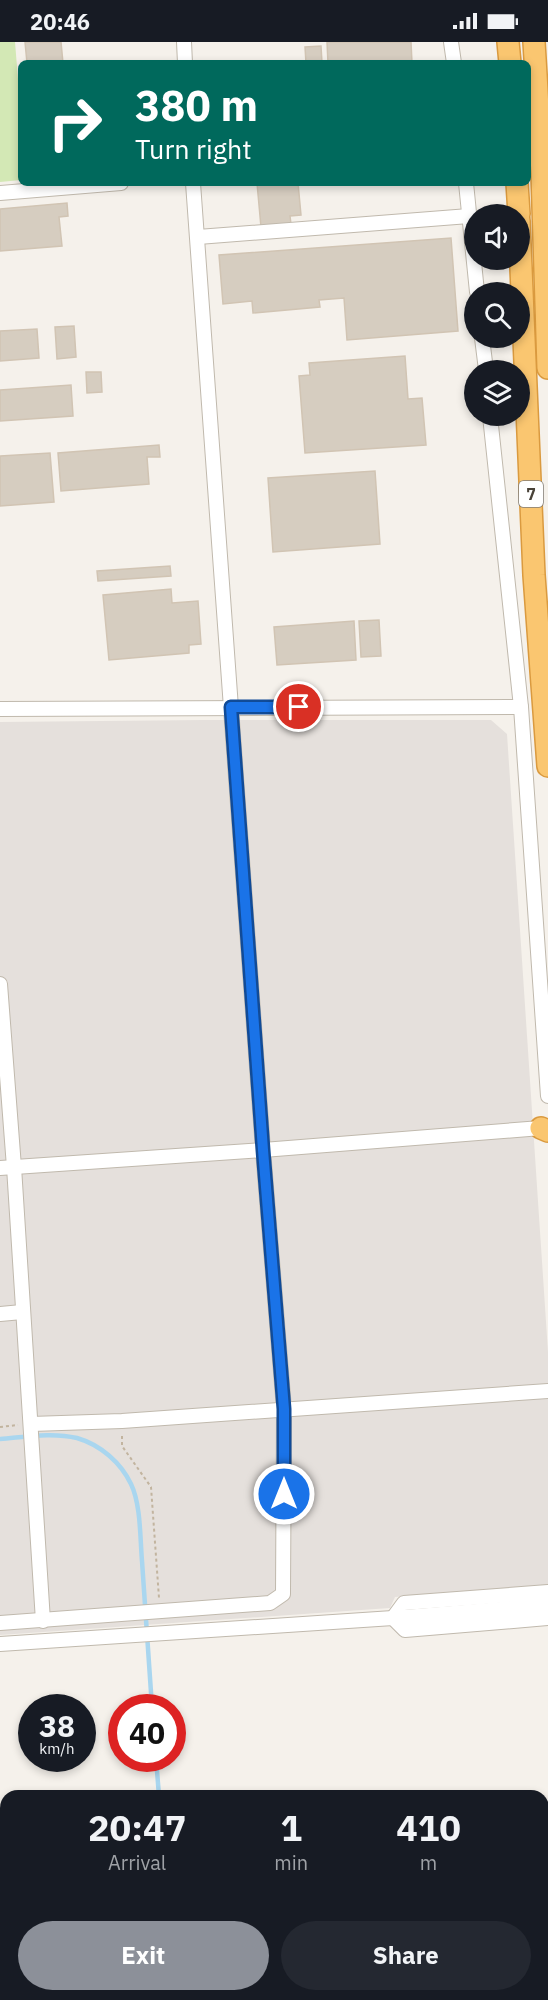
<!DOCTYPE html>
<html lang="en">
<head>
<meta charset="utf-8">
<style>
  :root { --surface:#171b24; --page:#242831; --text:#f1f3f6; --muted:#9ea1a6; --accent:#8c9099 }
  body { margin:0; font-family:"IBM Plex Sans",sans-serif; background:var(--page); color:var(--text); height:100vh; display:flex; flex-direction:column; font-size:22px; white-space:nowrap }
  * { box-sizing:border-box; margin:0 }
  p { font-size:20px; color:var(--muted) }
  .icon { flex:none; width:33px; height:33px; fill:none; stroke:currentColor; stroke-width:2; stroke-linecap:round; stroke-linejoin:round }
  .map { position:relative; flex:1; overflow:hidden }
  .sheet { position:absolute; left:0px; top:1748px; width:549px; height:212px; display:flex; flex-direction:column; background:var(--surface); border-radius:18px 18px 0 0; box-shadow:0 3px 9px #0003 }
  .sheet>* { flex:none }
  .guide { position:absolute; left:18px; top:18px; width:513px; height:126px; border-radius:9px; box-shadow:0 3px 9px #0003; background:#00695c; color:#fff; overflow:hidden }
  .buttons { position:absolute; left:464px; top:162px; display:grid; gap:12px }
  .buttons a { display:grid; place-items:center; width:66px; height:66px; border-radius:50%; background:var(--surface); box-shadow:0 3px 9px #0003; font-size:30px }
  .speed { position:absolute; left:18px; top:1652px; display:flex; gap:12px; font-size:30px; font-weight:700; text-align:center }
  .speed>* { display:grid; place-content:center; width:78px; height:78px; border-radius:50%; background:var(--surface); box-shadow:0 3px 9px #0003; line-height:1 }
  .speed small { font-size:15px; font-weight:400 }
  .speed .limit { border:9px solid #d22; background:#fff; color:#111 }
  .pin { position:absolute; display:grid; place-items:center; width:51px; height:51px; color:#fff; margin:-26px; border:3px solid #fff; border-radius:50%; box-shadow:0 2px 6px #0007 }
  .me { position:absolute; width:66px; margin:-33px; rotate:0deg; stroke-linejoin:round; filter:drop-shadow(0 0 4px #0008) }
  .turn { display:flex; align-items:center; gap:21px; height:126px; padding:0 18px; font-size:27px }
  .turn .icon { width:78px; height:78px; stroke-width:2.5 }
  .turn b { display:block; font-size:42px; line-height:51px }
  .eta { display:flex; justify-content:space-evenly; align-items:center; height:102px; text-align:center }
  .eta b { font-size:36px; font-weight:800; line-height:42px }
  .primary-button { display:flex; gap:12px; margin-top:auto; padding:12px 18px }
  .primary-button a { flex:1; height:69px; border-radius:36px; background:var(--accent); color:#fff; font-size:24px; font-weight:800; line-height:69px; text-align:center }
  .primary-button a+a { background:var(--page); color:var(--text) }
  .status { display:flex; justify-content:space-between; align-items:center; height:42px; padding:0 30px; background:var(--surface); direction:ltr }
  .status svg { height:16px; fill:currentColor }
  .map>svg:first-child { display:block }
  .industrial { fill:#e5e0dc }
  .green { fill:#d3e8b5 }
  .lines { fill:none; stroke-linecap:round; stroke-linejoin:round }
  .stream { stroke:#a9d6ef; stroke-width:4.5 }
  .building { fill:#d6cdc0; stroke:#d1c4b3; stroke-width:1.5 }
  .minor-casing { stroke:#c0b9ad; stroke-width:16 }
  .highway-casing { stroke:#da9a3f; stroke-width:24 }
  .path { stroke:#c2b49f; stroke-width:2; stroke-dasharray:3 3; stroke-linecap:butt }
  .minor { stroke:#fff; stroke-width:14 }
  .highway { stroke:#fac670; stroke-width:21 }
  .route-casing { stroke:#114b97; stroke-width:15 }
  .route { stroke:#1a73e8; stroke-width:10 }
  .labels { text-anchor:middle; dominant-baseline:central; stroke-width:4.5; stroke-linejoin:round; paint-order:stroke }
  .shield { fill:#fff; stroke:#807b74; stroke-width:1.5 }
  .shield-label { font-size:16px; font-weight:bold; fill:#494238 }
</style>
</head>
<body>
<div class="status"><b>20:46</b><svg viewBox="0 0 49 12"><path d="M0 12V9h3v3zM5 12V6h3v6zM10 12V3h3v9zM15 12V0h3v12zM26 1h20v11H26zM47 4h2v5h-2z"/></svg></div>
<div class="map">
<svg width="548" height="1958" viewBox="0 0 548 1958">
  <rect width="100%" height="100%" fill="#f5f1eb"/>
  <!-- industrial -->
  <path class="industrial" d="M202 678H491L507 692 548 1310V1543L395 1555 390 1566 0 1593V680Z"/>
  <!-- green -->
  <path class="green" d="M0 0H15L21 74V138L0 140Z"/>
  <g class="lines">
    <!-- stream -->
    <g class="stream">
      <path d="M0 1397C25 1395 52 1390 77 1396 101 1403 121 1421 131 1442 141 1463 140 1496 142 1519 145 1568 149 1616 152 1665"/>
      <path d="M156 1716 159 1754"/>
      <path d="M173 1953V1958"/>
    </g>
  </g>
  <!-- building -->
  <g class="building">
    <path d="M25 0H61L63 21H27Z"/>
    <path d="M327 0H411L412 21H328Z"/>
    <path d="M321 4 322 21H306L305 5Z"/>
    <path d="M257 141H298L301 173 290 174 291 182 261 185Z"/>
    <path d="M67 161 68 174 59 175 62 204 0 209V167Z"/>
    <path d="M451 196 458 289 347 298 344 256 319 258 320 265 253 271 252 259 223 262 219 213Z"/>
    <path d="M74 284 76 315 57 317 55 285Z"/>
    <path d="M37 287 39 316 0 319V289Z"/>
    <path d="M405 314 408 357 422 356 426 403 305 411 299 334 310 333 309 321Z"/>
    <path d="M86 330H101L102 350 87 351Z"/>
    <path d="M71 343 73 374 0 379V348Z"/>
    <path d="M159 403 160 415H147L149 442 61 449 58 411Z"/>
    <path d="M50 411 54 460 0 464V414Z"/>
    <path d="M375 429 380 502 273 510 268 436Z"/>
    <path d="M170 524 171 534 98 539 97 529Z"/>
    <path d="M171 547 172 561 198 559 201 602 189 603V611L109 618 103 553Z"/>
    <path d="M379 578 381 614 361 615 359 579Z"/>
    <path d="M354 579 356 618 277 623 274 585Z"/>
  </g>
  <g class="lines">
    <!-- minor casing -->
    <g class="minor-casing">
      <g id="minor">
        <path d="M184 0 185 21"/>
        <path d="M451 0 454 21"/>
        <path d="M466 141 477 250"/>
        <path d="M0 151 121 141"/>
        <path d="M198 195 469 174"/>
        <path d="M482 296 486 328"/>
        <path d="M490 374 521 665 548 1054"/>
        <path d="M0 667 521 665"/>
        <path d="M0 942 14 1125 43 1579"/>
        <path d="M0 1126 263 1108 541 1086"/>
        <path d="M0 1272 22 1270"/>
        <path d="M31 1382 122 1379 548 1349"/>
        <path d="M393 1576 404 1561 548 1550"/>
        <path d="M393 1576 405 1588 548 1576"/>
        <path d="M0 1581 270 1561 283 1552 284 1367 263 1108 193 141"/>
        <path d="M0 1602 393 1576 548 1563"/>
      </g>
    </g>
    <!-- highway casing -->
    <g class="highway-casing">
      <g id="highway">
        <path d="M508 0 510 21"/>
        <path d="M534 0 542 131 548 326"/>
        <path d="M517 141 519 172"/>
        <path d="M519 179 534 533 548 724"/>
        <path d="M541 1086 548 1089"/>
      </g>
    </g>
    <!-- path -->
    <g class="path">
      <path d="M0 1385 18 1383"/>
      <path d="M122 1394V1404L151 1445 159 1556"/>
    </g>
    <!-- minor -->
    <use href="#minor" class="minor"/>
    <!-- highway -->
    <use href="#highway" class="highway"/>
  </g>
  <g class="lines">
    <!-- route casing -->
    <g class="route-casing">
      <path id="route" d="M284 1452V1367L263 1108 231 665H299"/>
    </g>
    <!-- route -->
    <use href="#route" class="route"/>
  </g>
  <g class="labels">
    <!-- shield labels -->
    <rect class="shield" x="519" y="439" width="24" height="26" rx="4.5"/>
    <g class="shield-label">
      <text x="531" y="452">7</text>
    </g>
  </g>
</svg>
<div class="buttons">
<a><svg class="icon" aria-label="sound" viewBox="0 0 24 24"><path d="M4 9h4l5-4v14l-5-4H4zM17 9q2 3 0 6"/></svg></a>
<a><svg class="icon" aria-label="search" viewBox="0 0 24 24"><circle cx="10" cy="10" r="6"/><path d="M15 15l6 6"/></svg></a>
<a><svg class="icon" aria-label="layers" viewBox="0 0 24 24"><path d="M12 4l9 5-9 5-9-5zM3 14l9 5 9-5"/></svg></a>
</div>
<div class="speed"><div>38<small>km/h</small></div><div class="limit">40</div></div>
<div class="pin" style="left:299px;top:665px;background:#d93025"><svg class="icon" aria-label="arrive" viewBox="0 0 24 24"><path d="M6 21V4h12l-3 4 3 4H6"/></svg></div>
<svg class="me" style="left:284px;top:1452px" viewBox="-20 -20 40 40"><circle r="17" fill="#1a73e8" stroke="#fff" stroke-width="3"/><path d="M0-11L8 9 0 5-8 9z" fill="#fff"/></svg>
<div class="guide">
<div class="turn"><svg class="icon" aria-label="right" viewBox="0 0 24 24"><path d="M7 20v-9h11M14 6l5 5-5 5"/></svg><div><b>380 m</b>Turn right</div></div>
</div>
<section class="sheet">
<div class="eta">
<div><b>20:47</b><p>Arrival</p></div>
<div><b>1</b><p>min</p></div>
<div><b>410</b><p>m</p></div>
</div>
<div class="primary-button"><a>Exit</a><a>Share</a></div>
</section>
</div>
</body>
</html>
